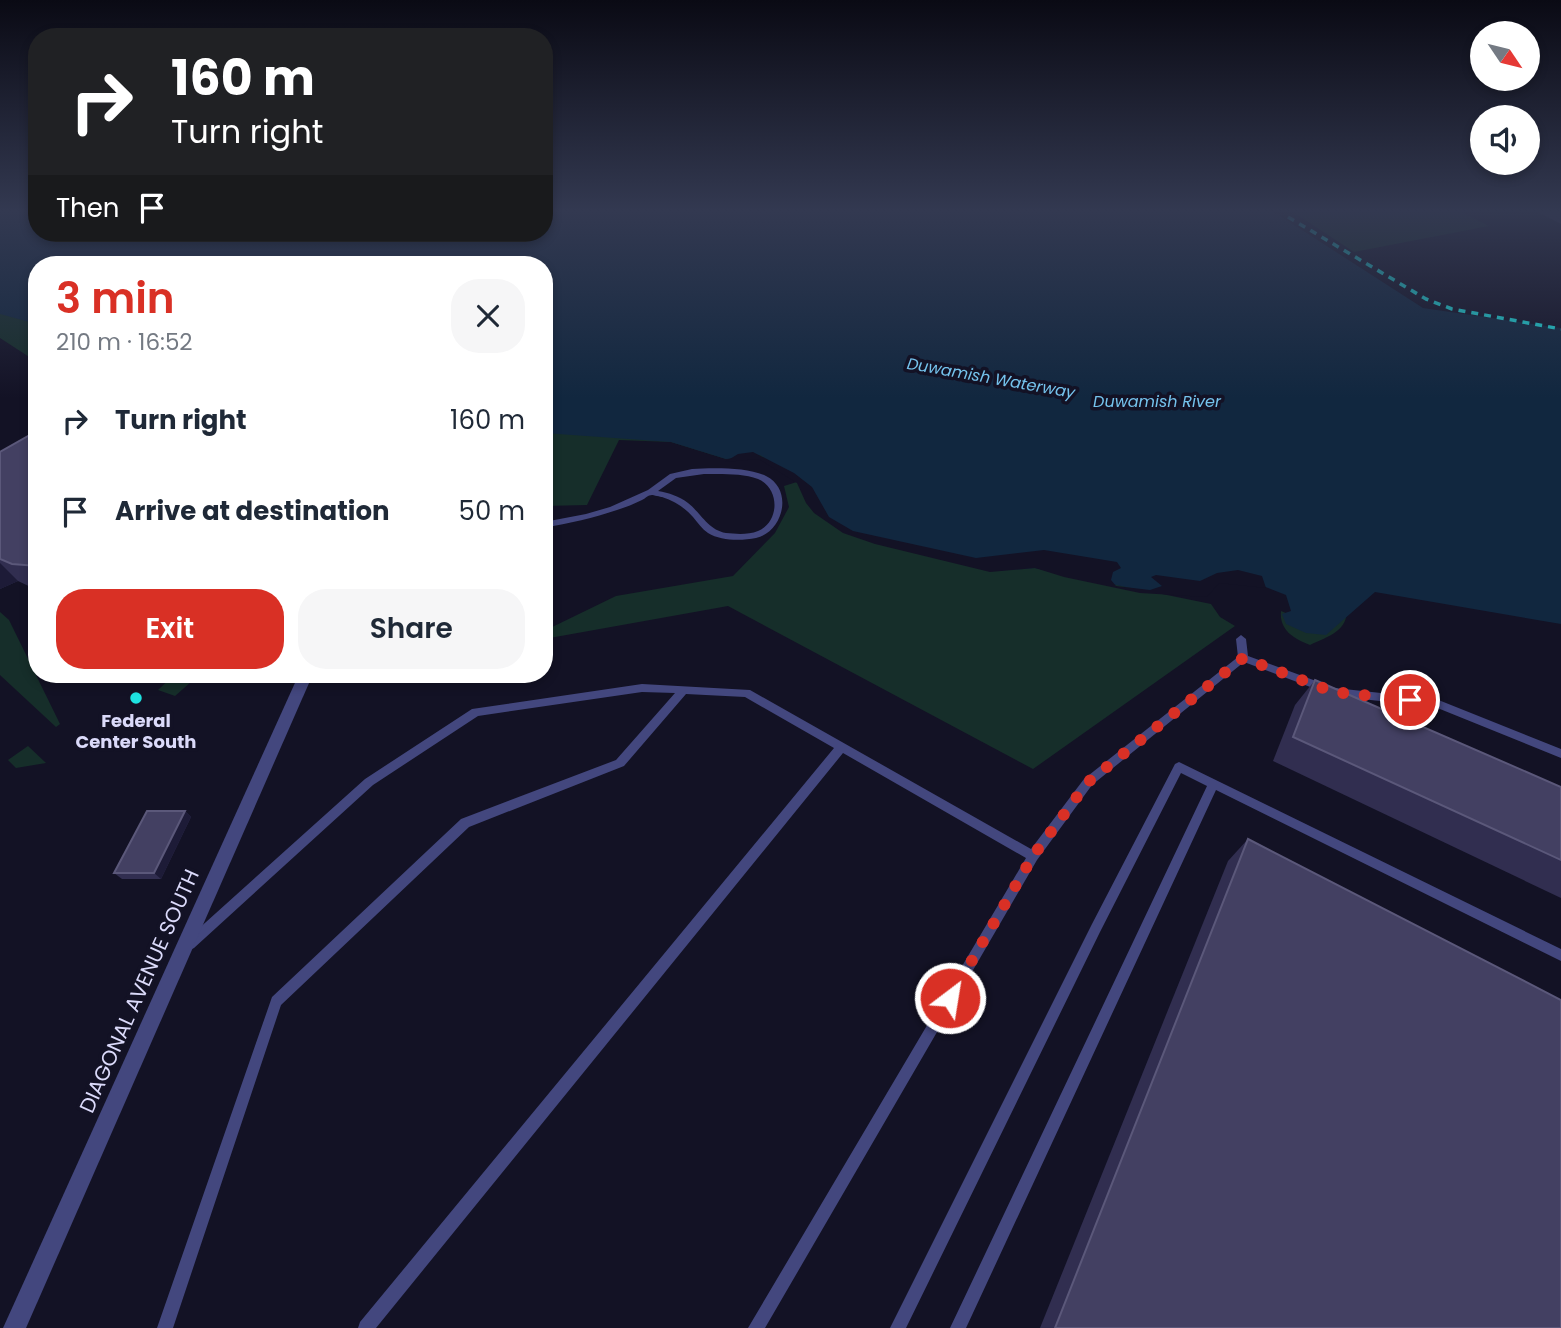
<!DOCTYPE html>
<html lang="en">
<head>
<meta charset="utf-8">
<style>
  :root { --surface:#fff; --page:#f6f6f7; --text:#1f2937; --muted:#747a83; --accent:#d93025 }
  body { margin:0; font-family:Poppins,sans-serif; background:var(--page); color:var(--text); height:100vh; display:flex; flex-direction:column; font-size:26px; white-space:nowrap }
  * { box-sizing:border-box; margin:0 }
  p { font-size:23px; color:var(--muted) }
  .icon { flex:none; width:38px; height:38px; fill:none; stroke:currentColor; stroke-width:2; stroke-linecap:round; stroke-linejoin:round }
  .map { position:relative; flex:1; overflow:hidden }
  .side { position:absolute; left:28px; top:256px; width:525px; height:427px; display:flex; flex-direction:column; background:var(--surface); border-radius:28px; box-shadow:0 4px 10px #0003 }
  .side>* { flex:none }
  .banner { position:absolute; left:28px; top:28px; width:525px; height:214px; border-radius:28px; box-shadow:0 4px 10px #0003; background:#202124; color:#fff; overflow:hidden }
  .needle { width:46px; rotate:125deg }
  .tools { position:absolute; left:1470px; top:21px; display:grid; gap:14px }
  .tools a { display:grid; place-items:center; width:70px; height:70px; border-radius:50%; background:var(--surface); box-shadow:0 4px 10px #0003; font-size:35px }
  .pin { position:absolute; display:grid; place-items:center; width:60px; height:60px; color:#fff; margin:-30px; border:4px solid #fff; border-radius:50%; box-shadow:0 2px 7px #0007 }
  .me { position:absolute; width:77px; margin:-38px; rotate:31deg; stroke-linejoin:round; filter:drop-shadow(0 0 5px #0008) }
  .turn { display:flex; align-items:center; gap:24px; height:147px; padding:0 28px; font-size:32px }
  .turn .icon { width:91px; height:91px; stroke-width:2.5 }
  .turn b { display:block; font-size:49px; line-height:60px }
  .then { display:flex; align-items:center; height:66px; padding:0 28px; background:#0003; gap:14px; font-size:26px }
  .round { display:grid; place-items:center; flex:none; width:74px; height:74px; border-radius:28px; background:var(--page) }
  .headline { display:flex; align-items:center; justify-content:space-between; height:119px; padding:0 28px }
  h1 { font-size:42px; font-weight:600; line-height:52px; color:var(--accent) }
  .action { display:flex; gap:14px; margin-top:auto; padding:14px 28px }
  .action a { flex:1; height:80px; border-radius:28px; background:var(--accent); color:#fff; font-size:28px; font-weight:600; line-height:80px; text-align:center }
  .action a+a { background:var(--page); color:var(--text) }
  ul { padding:0; list-style:none }
  li { display:flex; align-items:center; gap:21px; height:91px; padding:0 28px }
  li div { flex:1 }
  li b { display:block; font-size:26px }
  li em { font-style:normal }
  .map>svg:first-child { display:block }
  .green { fill:#162e2a }
  .water { fill:#11273f }
  .pier { fill:#131225 }
  .lines { fill:none; stroke-linecap:round; stroke-linejoin:round }
  .service { fill:#43477e; fill-rule:evenodd }
  .minor { fill:#43477e; fill-rule:evenodd }
  .rail { stroke:#1ee2e1; stroke-width:3.5; stroke-dasharray:7 6; stroke-linecap:butt }
  .wall { fill:#312e50 }
  .shaded-wall { fill:#1d1b37 }
  .building { fill:#434062; stroke:#5b587a; stroke-width:2 }
  .route { stroke:#d93025; stroke-width:12; stroke-dasharray:0 21.6 }
  .poi-dot { fill:#1ee2e1; stroke:#131225; stroke-width:2.5 }
  .labels { text-anchor:middle; dominant-baseline:central; stroke-width:7; stroke-linejoin:round; paint-order:stroke }
  .far-water-label { font-size:16px; font-style:italic; fill:#75c3ed; stroke:#131225 }
  .poi-label { font-size:18px; font-weight:bold; fill:#dbdafa; stroke:#131225 }
  .near-street-label { font-size:21px; fill:#dbdafa; stroke:#131225 }
</style>
</head>
<body>
<div class="map">
<svg width="1561" height="1328" viewBox="0 0 1561 1328">
  <rect width="100%" height="100%" fill="#131225"/>
  <!-- green -->
  <g class="green">
    <path d="M1293 212H1461L1489 226 1354 252Z"/>
    <path d="M0 286 37 295V362L0 338Z"/>
    <path d="M544 371 698 395 811 487 753 452 726 459 671 442 619 440 587 505 544 506Z"/>
    <path d="M800 481 1035 568 1211 604 1220 617 1235 626 1033 769 728 606 544 639V631L616 596 733 576 775 533 789 507 784 486Z"/>
    <path d="M1347 608C1348 631 1329 636 1310 645 1294 639 1279 630 1281 611L1293 616Z"/>
    <path d="M0 612 9 620 60 724 56 727 0 675Z"/>
    <path d="M175 674H200L175 696 158 690Z"/>
    <path d="M28 746 46 763 16 768 8 760Z"/>
  </g>
  <!-- water -->
  <path class="water" d="M0 212H37V233H544V212H1274L1423 308 1561 328V624L1375 592 1326 635 1306 633 1286 624 1282 614 1291 611 1286 595 1263 586 1218 579 1207 593 1140 590 1035 568 994 571 845 530 811 506 800 481 760 455 726 459 671 442 544 433V264H37V324L0 314Z"/>
  <!-- pier -->
  <path class="pier" d="M753 452 794 473 812 487 829 517 853 531 976 558 1044 550 1117 562 1121 568 1113 572 1111 580 1116 586 1150 590 1162 586 1151 577 1156 575 1200 581 1217 573 1238 570 1262 576 1266 588 1219 583 1207 597 1140 593 1064 577 1035 568 990 572 875 544 843 533 814 513 806 503 797 483 759 459 725 462 738 454Z"/>
  <g class="lines">
    <!-- service -->
    <g class="service">
      <path d="M692 469C713 468 747 467 766 476 794 490 783 532 756 538 741 541 721 541 708 533 702 529 698 523 693 517 685 508 675 501 662 497 661 497 653 495 652 495 648 495 646 498 642 500 634 504 626 507 617 510 594 518 569 523 544 528V522L586 514 610 507 648 490 670 474ZM704 474C721 474 742 473 758 479 780 488 780 522 758 531 748 535 736 534 726 533 708 530 701 513 688 503 679 496 669 493 658 491L676 478Z"/>
      <path d="M1241 635 1246 639 1248 656 1335 688 1436 699 1561 749V758L1435 707 1334 696 1244 662 1092 785 1037 860 765 1328H748L1026 858 843 753 376 1328H358L360 1322 834 748 745 697 686 694 624 766 469 827 281 1005 173 1328H157L272 997 461 819 616 760 675 693 642 692 478 716 373 785 194 948 190 950 186 948 184 944 186 940 365 779 472 709 642 684 750 690 1031 849 1084 779 1238 657 1236 639Z"/>
      <path d="M1179 762 1561 949V961L1216 790 966 1328H950L1207 786 1181 773 1100 932 906 1328H890L1092 924 1175 764Z"/>
    </g>
    <!-- minor -->
    <path class="minor" d="M299 674H313L26 1328H3Z"/>
    <!-- rail -->
    <path class="rail" d="M1288 217 1426 299 1452 309 1561 329"/>
  </g>
  <!-- wall -->
  <g class="wall">
    <path d="M1538 212H1561V224Z"/>
    <path d="M37 431V590L18 581 0 589V452Z"/>
    <path d="M1315 680 1561 787V898L1273 761 1295 705Z"/>
    <path d="M185 811 191 817 161 879H122L114 873Z"/>
    <path d="M1248 839 1561 1328H1040L1228 861Z"/>
  </g>
  <!-- shaded-wall -->
  <g class="shaded-wall">
    <path d="M0 563 18 581 0 589Z"/>
    <path d="M185 811 191 817 161 879 154 873Z"/>
  </g>
  <!-- building -->
  <g class="building">
    <path d="M37 431V566L12 564 0 559V452Z"/>
    <path d="M1315 680 1561 787V860L1293 737Z"/>
    <path d="M147 811H185L154 873H114Z"/>
    <path d="M1248 839 1561 1000V1328H1055Z"/>
  </g>
  <!-- sky -->
  <linearGradient id="sky" x2="0" y2="1"><stop stop-color="#0a0a14"/><stop offset="0.53" stop-color="#333951"/><stop offset="1" stop-color="#333951" stop-opacity="0"/></linearGradient>
  <rect width="1561" height="398" fill="url(#sky)"/>
  <g class="lines">
    <!-- route -->
    <path class="route" d="M950 998 1033 856 1088 782 1243 658 1334 692 1410 700"/>
  </g>
  <!-- markers -->
  <circle class="poi-dot" cx="136" cy="698" r="7"/>
  <g class="labels">
    <!-- far-water labels -->
    <g class="far-water-label">
      <text transform="translate(991 378) rotate(10)">Duwamish Waterway</text>
      <text x="1157" y="401">Duwamish River</text>
    </g>
    <!-- poi labels -->
    <g class="poi-label">
      <text x="136" y="720">Federal<tspan x="136" dy="21">Center South</tspan></text>
    </g>
    <!-- near-street labels -->
    <g class="near-street-label">
      <text transform="translate(139 991) rotate(-66)">DIAGONAL AVENUE SOUTH</text>
    </g>
  </g>
</svg>
<div class="tools">
<a><svg class="needle" viewBox="-14 -14 28 28"><path d="M0-13l5 13h-10z" fill="#e53935"/><path d="M0 13l5-13h-10z" fill="#747a83"/></svg></a>
<a><svg class="icon" aria-label="sound" viewBox="0 0 24 24"><path d="M4 9h4l5-4v14l-5-4H4zM17 9q2 3 0 6"/></svg></a>
</div>
<div class="pin" style="left:1410px;top:700px;background:#d93025"><svg class="icon" aria-label="arrive" viewBox="0 0 24 24"><path d="M6 21V4h12l-3 4 3 4H6"/></svg></div>
<svg class="me" style="left:950px;top:998px" viewBox="-20 -20 40 40"><circle r="17" fill="#d93025" stroke="#fff" stroke-width="3"/><path d="M0-11L8 9 0 5-8 9z" fill="#fff"/></svg>
<div class="banner">
<div class="turn"><svg class="icon" aria-label="right" viewBox="0 0 24 24"><path d="M7 20v-9h11M14 6l5 5-5 5"/></svg><div><b>160 m</b>Turn right</div></div>
<div class="then">Then<svg class="icon" aria-label="arrive" viewBox="0 0 24 24"><path d="M6 21V4h12l-3 4 3 4H6"/></svg></div>
</div>
<section class="side">
<div class="headline"><div><h1>3 min</h1><p>210 m · 16:52</p></div><a class="round"><svg class="icon" aria-label="close" viewBox="0 0 24 24"><path d="M6 6l12 12M18 6L6 18"/></svg></a></div>
<ul>
<li><svg class="icon" aria-label="right" viewBox="0 0 24 24"><path d="M7 20v-9h11M14 6l5 5-5 5"/></svg><div><b>Turn right</b></div><em>160 m</em></li>
<li><svg class="icon" aria-label="arrive" viewBox="0 0 24 24"><path d="M6 21V4h12l-3 4 3 4H6"/></svg><div><b>Arrive at destination</b></div><em>50 m</em></li>
</ul>
<div class="action"><a>Exit</a><a>Share</a></div>
</section>
</div>
</body>
</html>
